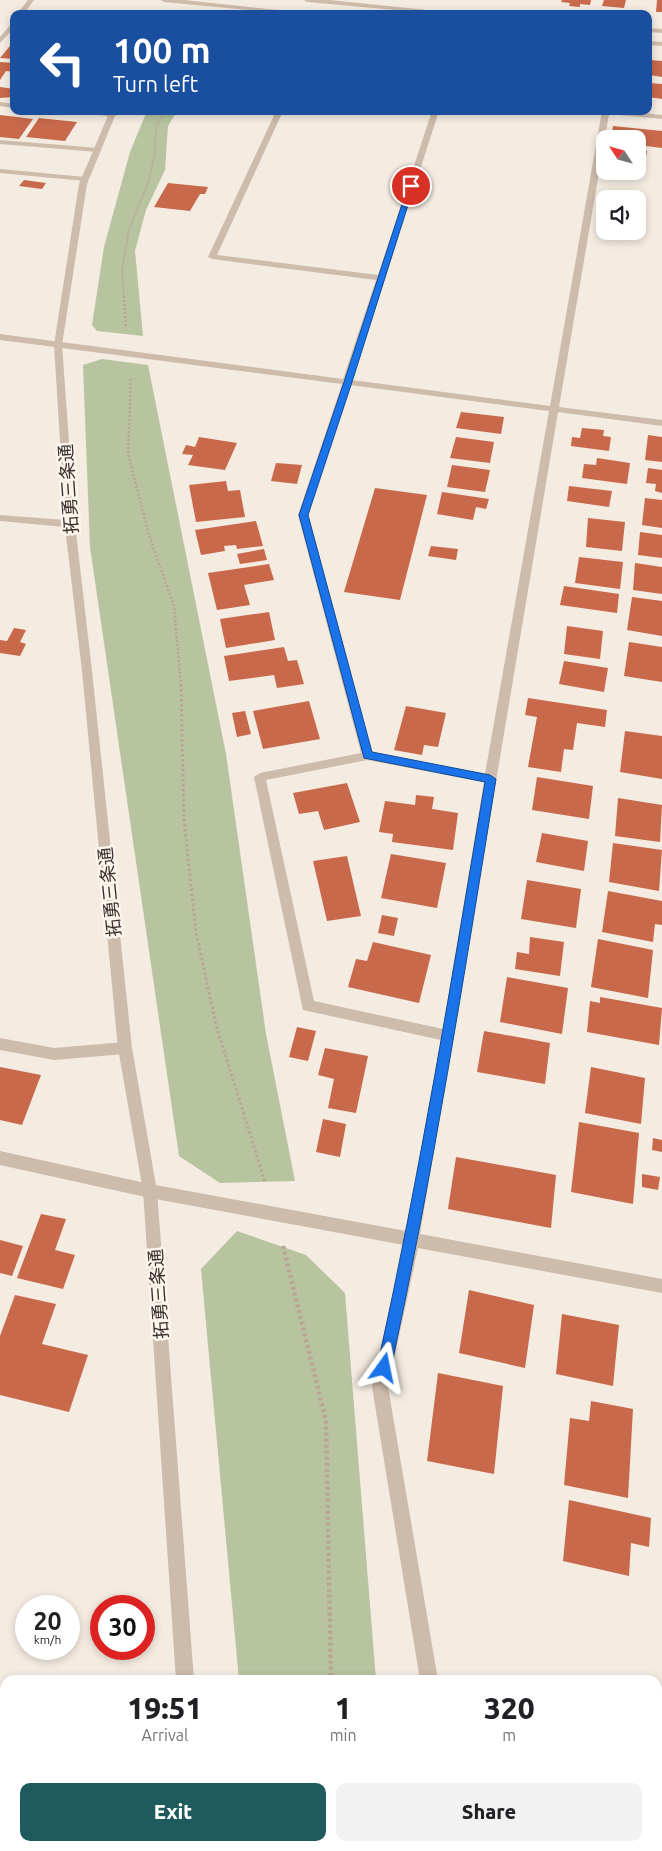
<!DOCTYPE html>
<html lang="en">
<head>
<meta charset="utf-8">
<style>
  :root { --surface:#fff; --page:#f2f2f2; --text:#202124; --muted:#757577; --accent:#1f5a5e }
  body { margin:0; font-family:Ubuntu,"Noto Sans JP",sans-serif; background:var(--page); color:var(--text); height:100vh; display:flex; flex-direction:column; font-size:19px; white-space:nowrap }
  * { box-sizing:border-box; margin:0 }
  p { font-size:16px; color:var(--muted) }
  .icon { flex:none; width:28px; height:28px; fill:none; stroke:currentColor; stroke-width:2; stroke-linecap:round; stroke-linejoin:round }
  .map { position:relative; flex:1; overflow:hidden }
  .sheet { position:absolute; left:0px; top:1675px; width:662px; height:176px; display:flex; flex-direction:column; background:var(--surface); border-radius:15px 15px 0 0; box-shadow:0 2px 8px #0003 }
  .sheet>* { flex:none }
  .banner { position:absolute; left:10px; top:10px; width:642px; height:105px; border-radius:10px; box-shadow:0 2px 8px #0003; background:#1a4fa0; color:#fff; overflow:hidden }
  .needle { width:32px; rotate:306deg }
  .tools { position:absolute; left:596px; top:130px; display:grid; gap:10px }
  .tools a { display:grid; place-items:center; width:50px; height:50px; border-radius:10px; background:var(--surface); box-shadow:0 2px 8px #0003; font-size:25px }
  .speed { position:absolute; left:15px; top:1595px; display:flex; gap:10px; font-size:25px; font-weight:700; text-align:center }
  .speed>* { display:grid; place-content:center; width:65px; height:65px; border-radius:50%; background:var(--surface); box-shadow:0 2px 8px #0003; line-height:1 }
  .speed small { font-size:12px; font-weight:400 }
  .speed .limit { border:8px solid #d22; background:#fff; color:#111 }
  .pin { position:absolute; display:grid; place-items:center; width:42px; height:42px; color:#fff; margin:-21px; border:2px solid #fff; border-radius:50%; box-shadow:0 1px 5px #0007 }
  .me { position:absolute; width:55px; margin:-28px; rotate:12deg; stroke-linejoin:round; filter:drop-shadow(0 0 4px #0008) }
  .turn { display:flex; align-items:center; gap:18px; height:105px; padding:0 20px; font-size:22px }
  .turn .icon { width:65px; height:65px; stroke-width:2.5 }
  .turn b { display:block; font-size:35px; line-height:42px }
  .eta { display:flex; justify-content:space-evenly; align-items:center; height:85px; text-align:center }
  .eta b { font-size:30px; font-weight:800; line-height:35px }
  .action { display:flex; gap:10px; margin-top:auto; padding:10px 20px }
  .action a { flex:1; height:58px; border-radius:10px; background:var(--accent); color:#fff; font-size:20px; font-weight:800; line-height:58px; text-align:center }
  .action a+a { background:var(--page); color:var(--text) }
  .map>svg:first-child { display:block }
  .green { fill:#b8c4a0 }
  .building { fill:#c8694b }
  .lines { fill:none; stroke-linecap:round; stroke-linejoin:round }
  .path-far3 { stroke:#b9a596; stroke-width:2; stroke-dasharray:1 1; stroke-linecap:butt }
  .path-far2 { stroke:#b9a596; stroke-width:2.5; stroke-dasharray:2 2; stroke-linecap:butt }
  .path-far1 { stroke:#b9a596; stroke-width:3; stroke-dasharray:2.5 2.5; stroke-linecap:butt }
  .path { stroke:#b9a596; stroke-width:4.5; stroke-dasharray:3 3; stroke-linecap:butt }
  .service { fill:#cdbbac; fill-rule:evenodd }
  .minor { fill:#cdbbac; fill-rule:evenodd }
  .tertiary { fill:#cdbbac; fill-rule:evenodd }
  .route { fill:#1a73e8; stroke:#114b97 }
  .labels { text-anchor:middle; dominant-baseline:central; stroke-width:5; stroke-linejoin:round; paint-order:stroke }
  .street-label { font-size:18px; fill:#3b302b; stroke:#fbf5ee }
</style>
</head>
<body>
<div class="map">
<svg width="662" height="1851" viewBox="0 0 662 1851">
  <rect width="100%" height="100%" fill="#f4ebe1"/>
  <!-- green -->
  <g class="green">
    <path d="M147 111H177L168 126 165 170 146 210 135 251 143 336 97 331 92 325 104 247 130 152Z"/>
    <path d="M102 359 148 365 226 754 266 1034 295 1181 220 1183 179 1156 90 547 83 365Z"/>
    <path d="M237 1231 306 1255 345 1293 376 1680H239L201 1269Z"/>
    <path d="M246 1846H389L390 1851H246Z"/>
  </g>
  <!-- building -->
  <g class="building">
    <path d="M562 0H591L590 5 580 4V7L569 6 570 3 561 2Z"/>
    <path d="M604 0H626L624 8 602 6Z"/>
    <path d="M657 0H662V12H656Z"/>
    <path d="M88 10 108 12 107 14H85Z"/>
    <path d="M14 41V59L0 58Z"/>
    <path d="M651 60 662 61V77L649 75Z"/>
    <path d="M0 62 14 63V72L6 71 0 80Z"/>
    <path d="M649 83 662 84V99L649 97Z"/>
    <path d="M0 87 14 89V97L0 98Z"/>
    <path d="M0 115 33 119 19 139 0 137Z"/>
    <path d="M39 118 77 122 65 141 26 137Z"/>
    <path d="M613 126 662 131V148L638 145V139H611Z"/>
    <path d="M638 150 647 151 644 167H638Z"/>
    <path d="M24 180 46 183 42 189 19 186Z"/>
    <path d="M168 183 208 187 205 194H200L190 211 154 207Z"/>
    <path d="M461 412 504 417 501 434 456 428Z"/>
    <path d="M582 428 604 430 603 436 611 437 609 451 571 446 572 437 580 438Z"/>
    <path d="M648 435 662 437V462L645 460Z"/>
    <path d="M199 437 237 443 225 470 188 465 193 455 182 454 186 445 195 447Z"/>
    <path d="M456 437 494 442 490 463 450 458Z"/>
    <path d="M597 458 630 463 627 484 582 478 584 464 596 465Z"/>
    <path d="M276 463 302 465 297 484 271 481Z"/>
    <path d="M452 465 490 470 485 492 447 487Z"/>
    <path d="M648 468 662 470V493L655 491 656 484 646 483Z"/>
    <path d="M226 481 228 491 240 490 245 517 196 522 189 485Z"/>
    <path d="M569 486 612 491 609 507 567 501Z"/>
    <path d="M375 488 427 495 400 600 344 592Z"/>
    <path d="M442 492 489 499 486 509 476 507 473 520 437 514Z"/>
    <path d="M645 498 662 500V528L642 525Z"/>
    <path d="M588 518 625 522 622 551 586 547Z"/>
    <path d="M256 521 263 546 237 549 236 545 224 546 225 551 201 555 195 530Z"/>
    <path d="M640 532 662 535V558L638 555Z"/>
    <path d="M431 546 458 549 456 560 428 556Z"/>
    <path d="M264 549 267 560 240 564 237 554Z"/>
    <path d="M579 557 623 562 620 589 575 583Z"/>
    <path d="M635 563 662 567V594L633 590Z"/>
    <path d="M269 564 274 580 244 585 250 605 217 610 208 573Z"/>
    <path d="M564 586 619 594 617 613 560 605Z"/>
    <path d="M632 597 662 601V636L627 630Z"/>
    <path d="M269 612 275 640 226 648 220 619Z"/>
    <path d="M567 626 603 631 600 659 564 654Z"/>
    <path d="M14 628 26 630 20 642 26 644 20 656 0 653V640L7 641Z"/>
    <path d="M629 642 662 647V682L624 676Z"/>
    <path d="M284 647 288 661 297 660 304 684 277 688 274 675 229 681 224 656Z"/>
    <path d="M564 661 608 668 604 692 559 684Z"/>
    <path d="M528 698 607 710 605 727 577 723 573 750 564 749 561 772 528 767 537 717 525 715Z"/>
    <path d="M309 701 320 739 263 749 253 711Z"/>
    <path d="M406 706 446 713 438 747 424 745 422 755 394 750Z"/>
    <path d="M245 711 251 734 237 737 232 713Z"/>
    <path d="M625 731 662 736V779L620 772Z"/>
    <path d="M537 777 593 786 589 819 532 810Z"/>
    <path d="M347 783 360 822 324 830 318 811 299 814 293 793Z"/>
    <path d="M416 795 434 797 432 809 458 813 453 850 392 842 393 834 379 832 385 801 415 805Z"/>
    <path d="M618 798 662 805 660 842 615 836Z"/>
    <path d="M542 833 588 841 584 871 536 862Z"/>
    <path d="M613 843 662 850 659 891 609 882Z"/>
    <path d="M391 854 446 863 437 908 381 898Z"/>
    <path d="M347 856 361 916 327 921 313 861Z"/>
    <path d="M527 880 581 889 576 928 521 919Z"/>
    <path d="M608 891 662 901V925L655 924 653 942 602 932Z"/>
    <path d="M382 915 398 918 394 936 378 933Z"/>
    <path d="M530 937 564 942 560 976 515 969 517 952 529 954Z"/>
    <path d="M598 939 653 950 648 998 591 987Z"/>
    <path d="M373 942 431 955 419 1003 348 987 356 959 367 961Z"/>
    <path d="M507 977 568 988 562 1034 500 1022Z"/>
    <path d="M600 997 662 1008 659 1045 587 1032 590 1001 600 1003Z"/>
    <path d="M297 1027 316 1031 308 1061 289 1057Z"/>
    <path d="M484 1031 550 1043 545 1084 477 1072Z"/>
    <path d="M325 1048 368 1056 356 1113 328 1108 334 1079 318 1075Z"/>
    <path d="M0 1067 41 1075 22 1125 0 1120Z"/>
    <path d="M591 1067 645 1078 641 1124 585 1113Z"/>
    <path d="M323 1119 346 1124 340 1157 316 1152Z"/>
    <path d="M579 1122 639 1133 633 1204 571 1192Z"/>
    <path d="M653 1138 662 1140V1152L652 1150Z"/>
    <path d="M456 1157 556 1175 551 1228 448 1209Z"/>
    <path d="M642 1174 660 1177 658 1190 642 1187Z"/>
    <path d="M41 1214 66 1219 55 1250 75 1255 63 1289 17 1278Z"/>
    <path d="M0 1240 23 1246 12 1276 0 1273Z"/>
    <path d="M469 1290 534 1305 525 1368 459 1353Z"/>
    <path d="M15 1295 56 1304 42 1344 88 1355 69 1412 0 1395V1336Z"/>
    <path d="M562 1314 619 1325 613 1386 556 1374Z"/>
    <path d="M438 1373 503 1386 494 1474 427 1461Z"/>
    <path d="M591 1401 633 1409 628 1498 564 1485 570 1418 589 1421Z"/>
    <path d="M569 1500 651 1518 649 1547 631 1543 629 1576 563 1561Z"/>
  </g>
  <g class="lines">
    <!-- path-far3 -->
    <path class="path-far3" d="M124 298 122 270 129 229 147 186 155 154 156 127 165 111"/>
    <!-- path-far2 -->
    <g class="path-far2">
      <path d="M124 296 126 328"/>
      <path d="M131 379 128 454 149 535 174 606 181 685"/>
    </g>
    <!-- path-far1 -->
    <path class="path-far1" d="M181 684 184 820 196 932 216 1025 265 1182"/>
    <!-- path -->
    <g class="path">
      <path d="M283 1246 326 1421 331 1680"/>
      <path d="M345 1846 346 1851"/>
    </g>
    <!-- service -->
    <g class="service">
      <path d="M28 0H34L24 14H17Z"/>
      <path d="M14 21V28L0 43V37Z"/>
      <path d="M0 102 14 104V108L0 106Z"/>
      <path d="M73 111H98L117 115 113 117Z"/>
      <path d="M0 140 98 148 102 150 98 152 0 144Z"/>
      <path d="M0 169 85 177 89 179 85 181 0 173Z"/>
      <path d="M0 1038 54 1048 125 1042 130 1044 132 1048 130 1052 125 1054 54 1060 0 1050Z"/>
    </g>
    <!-- minor -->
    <g class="minor">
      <path d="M276 111H283L217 255 378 275 432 111H439L352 380 550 406 602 111H628L662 115V119L609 114 559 407 662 420V426L558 412 420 1234 662 1279V1293L418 1248 388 1387 438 1680H420L372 1387 404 1245 150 1198 0 1165V1151L150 1184 406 1231 441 1040 303 1010 254 777 260 773 361 753 298 515 342 384 0 340V334L343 379 376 280 212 259 208 257ZM350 385 549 411 485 774 372 753 308 515ZM367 760 484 782 443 1029 314 1001 266 780Z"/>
      <path d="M567 1846H599L601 1851H569Z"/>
    </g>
    <!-- tertiary -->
    <g class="tertiary">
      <path d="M161 0H184L315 14H289L164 2Z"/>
      <path d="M304 0H329L467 14H439L307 2Z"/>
      <path d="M649 28 662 29V33L649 32Z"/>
      <path d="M649 41 662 42V46L649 45Z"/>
      <path d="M110 111H117L87 184 62 345 75 524 92 671 132 1048 157 1191 194 1680H176L143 1191 118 1048 82 671 65 527 0 521V515L65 520 54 345 79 184Z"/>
      <rect x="187" y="1846" width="18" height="5"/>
    </g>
  </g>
  <!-- route -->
  <path class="route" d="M411 183 414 186 352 382 308 515 372 752 490 775 496 779C464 976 433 1173 391 1368L389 1373 384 1375 379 1373 377 1368C420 1174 452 978 485 782L364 758 299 515 344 382 408 186Z"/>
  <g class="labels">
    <!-- street labels -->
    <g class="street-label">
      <text transform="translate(68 489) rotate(-94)">拓勇三条通</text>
      <text transform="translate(109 892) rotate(-96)">拓勇三条通</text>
      <text transform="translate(158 1294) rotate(-94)">拓勇三条通</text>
    </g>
  </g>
</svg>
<div class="tools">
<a><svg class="needle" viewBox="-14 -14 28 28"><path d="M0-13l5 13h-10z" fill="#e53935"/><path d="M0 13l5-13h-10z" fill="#757577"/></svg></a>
<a><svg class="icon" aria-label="sound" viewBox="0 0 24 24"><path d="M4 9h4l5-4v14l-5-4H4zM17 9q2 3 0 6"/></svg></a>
</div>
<div class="speed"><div>20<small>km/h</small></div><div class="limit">30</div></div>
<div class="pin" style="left:411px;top:186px;background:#d93025"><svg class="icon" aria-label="arrive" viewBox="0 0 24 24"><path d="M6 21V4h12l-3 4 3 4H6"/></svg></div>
<svg class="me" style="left:384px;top:1368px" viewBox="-20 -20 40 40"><path d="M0-17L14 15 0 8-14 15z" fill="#1a73e8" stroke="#fff" stroke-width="4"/></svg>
<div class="banner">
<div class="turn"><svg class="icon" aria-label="left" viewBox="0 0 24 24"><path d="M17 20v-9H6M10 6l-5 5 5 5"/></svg><div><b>100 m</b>Turn left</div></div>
</div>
<section class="sheet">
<div class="eta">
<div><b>19:51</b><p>Arrival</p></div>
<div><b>1</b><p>min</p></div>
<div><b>320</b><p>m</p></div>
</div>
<div class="action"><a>Exit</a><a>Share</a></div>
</section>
</div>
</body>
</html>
